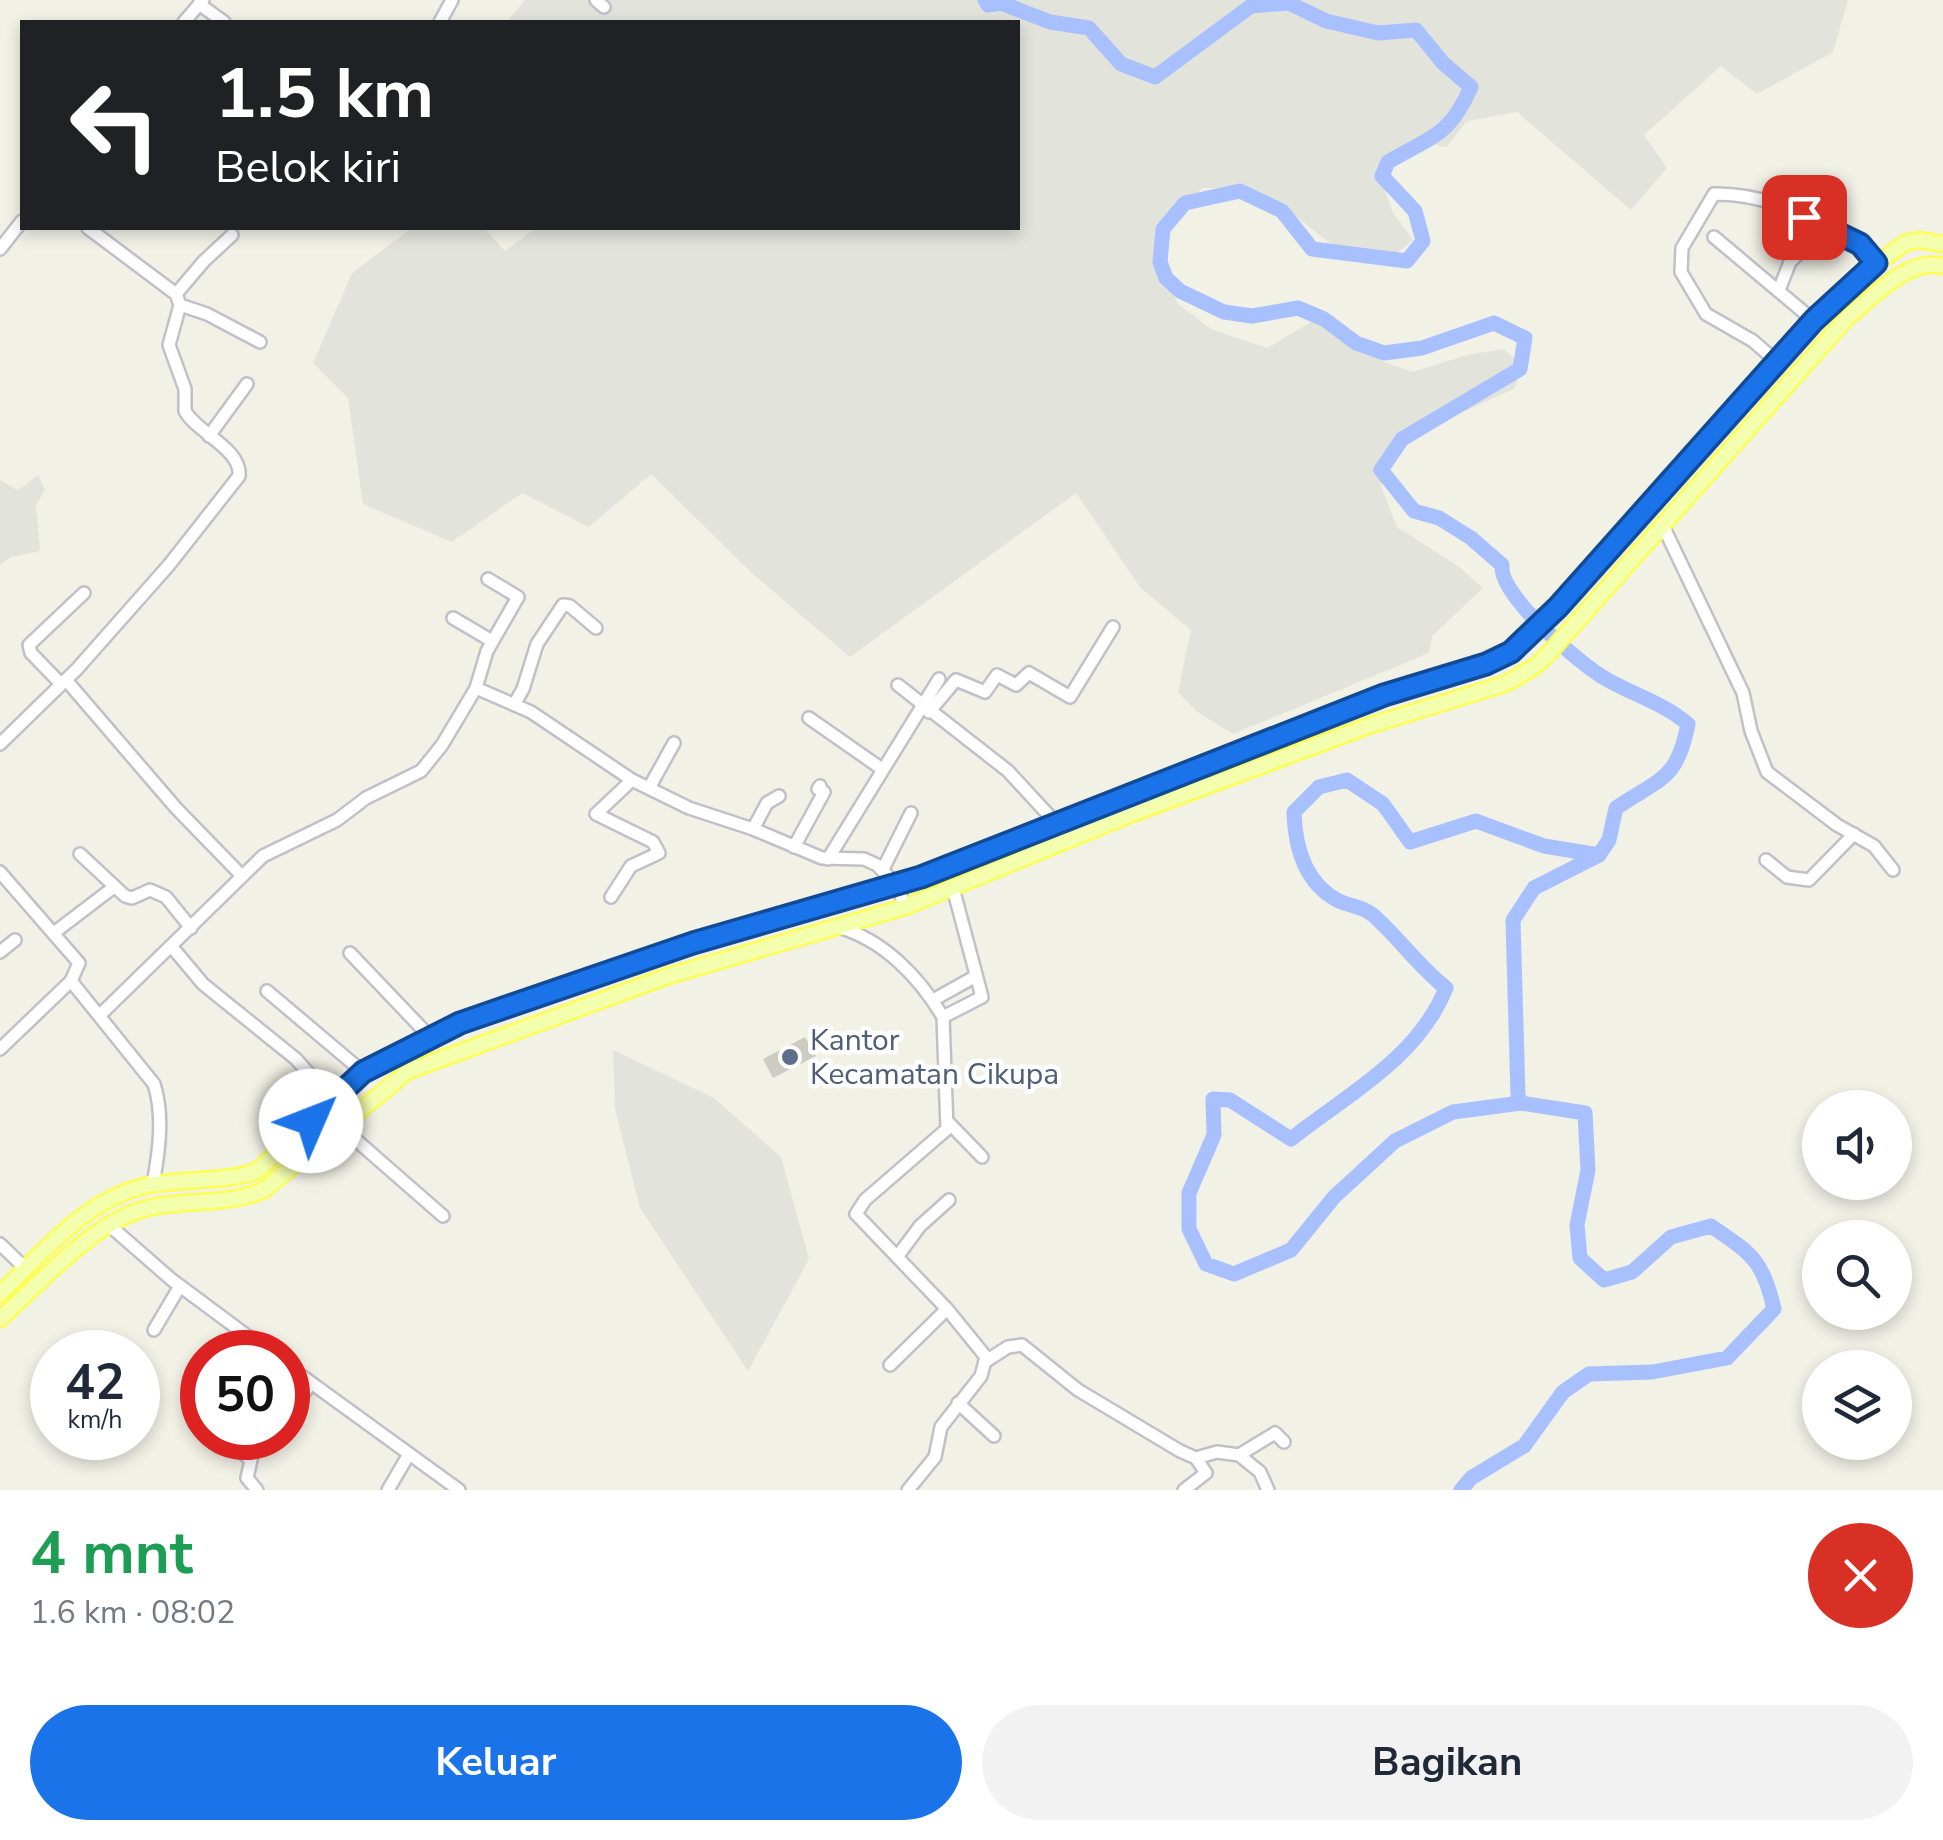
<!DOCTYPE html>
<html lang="id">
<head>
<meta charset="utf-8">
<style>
  :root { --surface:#fff; --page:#f2f2f3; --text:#1f2937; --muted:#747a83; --accent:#1a73e8 }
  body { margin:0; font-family:"Nunito Sans",sans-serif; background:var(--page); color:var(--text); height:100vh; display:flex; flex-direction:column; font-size:38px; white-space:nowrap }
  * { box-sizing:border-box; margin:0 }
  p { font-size:32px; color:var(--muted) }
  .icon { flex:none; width:55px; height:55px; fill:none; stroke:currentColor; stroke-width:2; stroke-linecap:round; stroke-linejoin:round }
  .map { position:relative; height:1490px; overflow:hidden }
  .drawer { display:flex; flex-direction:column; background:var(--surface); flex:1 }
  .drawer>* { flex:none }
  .banner { position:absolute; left:20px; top:20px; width:1000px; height:210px; border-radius:0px; box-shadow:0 5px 15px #0003; background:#202124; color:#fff; overflow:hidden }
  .buttons { position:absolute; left:1802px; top:1090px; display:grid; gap:20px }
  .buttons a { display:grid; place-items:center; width:110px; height:110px; border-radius:50%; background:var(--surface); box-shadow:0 5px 15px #0003; font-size:50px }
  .speed { position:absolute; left:30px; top:1330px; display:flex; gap:20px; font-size:50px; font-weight:700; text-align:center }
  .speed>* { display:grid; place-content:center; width:130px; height:130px; border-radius:50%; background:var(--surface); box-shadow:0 5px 15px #0003; line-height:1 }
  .speed small { font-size:25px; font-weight:400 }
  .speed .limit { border:15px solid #d22; background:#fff; color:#111 }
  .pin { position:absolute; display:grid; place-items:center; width:85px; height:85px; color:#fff; margin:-42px; border-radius:20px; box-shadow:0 5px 15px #0006 }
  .me { position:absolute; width:110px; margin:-55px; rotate:46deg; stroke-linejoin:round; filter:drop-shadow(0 0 8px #0008) }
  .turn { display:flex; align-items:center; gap:35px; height:210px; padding:0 30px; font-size:45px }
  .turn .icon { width:130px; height:130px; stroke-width:2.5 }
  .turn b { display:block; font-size:70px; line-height:85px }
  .round { display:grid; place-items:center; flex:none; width:105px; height:105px; border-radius:52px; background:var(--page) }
  .head { display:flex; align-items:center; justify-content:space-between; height:170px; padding:0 30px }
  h1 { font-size:60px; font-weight:700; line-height:75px; color:#1e9e55 }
  .primary-button { display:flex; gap:20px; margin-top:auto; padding:20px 30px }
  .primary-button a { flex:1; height:115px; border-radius:60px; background:var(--accent); color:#fff; font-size:40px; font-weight:700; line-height:115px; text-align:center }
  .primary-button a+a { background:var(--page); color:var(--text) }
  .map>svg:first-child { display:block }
  .industrial { fill:#e2e3db }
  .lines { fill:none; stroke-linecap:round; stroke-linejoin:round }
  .river { stroke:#a9c0ff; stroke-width:15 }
  .building { fill:#cdccc3 }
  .minor-casing { stroke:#c0c1c8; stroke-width:16 }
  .major-casing { stroke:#fdff52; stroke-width:19 }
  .minor { stroke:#fff; stroke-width:11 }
  .major { stroke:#f4ffae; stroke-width:14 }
  .route-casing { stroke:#114b97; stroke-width:25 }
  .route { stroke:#1a73e8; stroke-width:18 }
  .service-dot { fill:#5c6f8a; stroke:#fff; stroke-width:4 }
  .labels { text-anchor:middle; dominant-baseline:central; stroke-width:9; stroke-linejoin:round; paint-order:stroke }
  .service-label { font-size:30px; fill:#4e5e75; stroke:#fff; text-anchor:start }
</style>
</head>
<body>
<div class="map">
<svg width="1943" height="1490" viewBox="0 0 1943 1490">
  <rect width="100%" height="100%" fill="#f1f1e6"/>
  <!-- industrial -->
  <g class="industrial">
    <path d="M525 0H1848L1833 52 1757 94 1721 66 1644 135 1667 168 1631 210 1517 112 1467 121 1446 147 1426 143 1406 146 1384 164 1382 180 1393 213 1413 240 1392 257 1336 248 1278 202 1248 188H1203L1179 211 1162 246 1163 273 1178 304 1211 329 1267 348 1311 322 1338 323 1384 362 1413 372 1467 355 1504 349 1522 366 1514 389 1409 436 1384 458 1381 486 1397 527 1458 566 1483 588 1432 636 1429 653 1233 734 1196 711 1178 692 1191 630 1140 587 1076 493 850 657 754 575 651 474 589 527 522 493 452 542 363 504 348 398 313 363 352 273 412 228H484L505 251 536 228H1018V22H507Z"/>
    <path d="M38 475 45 490 36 505 40 551 11 557 0 565V480L18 490Z"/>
    <path d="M613 1050 714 1098 781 1157 809 1259 748 1371 640 1208 615 1109Z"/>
  </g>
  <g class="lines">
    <!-- river -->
    <g class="river">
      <path d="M985 0 988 5 1001 3 1050 22 1089 28 1121 64 1155 77 1251 6 1289 3 1326 21 1378 33 1416 30 1443 63 1471 87C1449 137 1432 136 1388 162L1382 176 1415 211 1423 241 1407 261 1312 249 1282 211 1240 191 1185 203 1163 229 1160 262 1166 278 1180 291 1224 312 1252 316 1298 308 1324 319 1356 343 1384 353 1422 348 1494 323 1525 338 1520 369 1402 439 1381 470 1414 511 1439 518 1471 538 1502 565C1498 595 1580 664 1606 679 1634 695 1663 703 1688 724 1677 781 1660 778 1616 808L1609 840 1599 855 1544 846 1476 821 1410 842 1383 804 1347 780 1319 787 1294 812C1295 847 1304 882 1337 900 1348 906 1363 906 1373 915 1399 938 1418 966 1446 988 1418 1058 1348 1094 1291 1139L1230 1100 1213 1099 1214 1135 1189 1193V1229L1206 1264 1234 1274 1291 1250 1334 1197 1395 1141 1453 1112 1521 1103 1585 1113 1588 1170 1577 1225 1580 1258 1604 1280 1632 1272 1671 1237 1711 1226C1752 1254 1763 1260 1774 1309L1727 1358 1652 1372 1589 1374 1563 1392 1524 1446 1471 1478 1461 1490"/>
      <path d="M1521 1103 1518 1096 1513 920 1534 888 1599 855"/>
    </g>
  </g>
  <!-- building -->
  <path class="building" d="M805 1037 816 1056 773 1078 763 1059Z"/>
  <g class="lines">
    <!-- minor casing -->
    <g class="minor-casing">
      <g id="minor">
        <path d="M596 0 604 7"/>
        <path d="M199 4 224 22"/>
        <path d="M184 22 203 0"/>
        <path d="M440 22 452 0"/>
        <path d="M1714 237 1813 320"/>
        <path d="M0 249 22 221"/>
        <path d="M1779 290 1790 262 1809 243"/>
        <path d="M176 294 204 261 232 235"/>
        <path d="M180 305 207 314 260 342"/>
        <path d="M1776 361 1753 341 1706 314 1681 272 1682 248 1714 194C1765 193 1843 223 1876 263"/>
        <path d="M209 436 247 384"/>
        <path d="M1664 528 1743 693 1751 731 1767 772 1837 825 1874 846 1893 870"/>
        <path d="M488 579 518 597 487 651 476 688 531 712 632 780 689 808 753 829 822 858 864 859 877 865 897 885 905 907"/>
        <path d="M453 618 492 641"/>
        <path d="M66 680 176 808 242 876"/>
        <path d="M61 684 31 653 29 645 84 593"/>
        <path d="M898 685 1008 771 1055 822"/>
        <path d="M515 703 523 689 537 644 563 605 570 606 596 628"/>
        <path d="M929 712 956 680 985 692 997 675 1016 685 1029 673 1070 697 1113 627"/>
        <path d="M809 718 882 769"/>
        <path d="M0 744 77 669 169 565 239 476C242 449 197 433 185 411V389L169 345 180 305 176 294 88 228"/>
        <path d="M649 788 674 743"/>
        <path d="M753 829 767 803 779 796"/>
        <path d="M794 847 824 792 818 789 820 786"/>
        <path d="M80 854 125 896 132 898 150 890 166 897 191 928"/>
        <path d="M828 859 939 679"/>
        <path d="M1766 860 1787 877 1809 880 1854 834"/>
        <path d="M883 869 911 813"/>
        <path d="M0 872 79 963 71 981 0 1049"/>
        <path d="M611 897 631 866 659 853 653 842 596 814 632 780"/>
        <path d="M838 927C884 940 919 977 943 1017"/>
        <path d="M55 932 114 887"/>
        <path d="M172 947 203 984 296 1059 332 1100"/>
        <path d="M0 952 15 940"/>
        <path d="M350 953 430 1037"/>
        <path d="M71 981 154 1084C164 1115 159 1152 153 1184"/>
        <path d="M267 991 363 1072"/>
        <path d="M933 1000 976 976"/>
        <path d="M101 1014 263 856 337 820 366 798 421 771 442 745 476 688"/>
        <path d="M949 1123 982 1157"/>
        <path d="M340 1126 443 1216"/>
        <path d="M109 1225 172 1280 269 1352"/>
        <path d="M0 1244 26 1269"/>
        <path d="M897 1257 920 1226 949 1200"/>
        <path d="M154 1330 180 1286"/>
        <path d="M986 1361 1008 1347 1022 1345 1078 1390 1180 1451 1196 1458 1217 1452 1239 1455 1260 1472 1268 1490"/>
        <path d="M890 1365 947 1309"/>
        <path d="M288 1366 459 1490"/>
        <path d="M958 1403 994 1436"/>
        <path d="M288 1416 311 1383"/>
        <path d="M225 1438 251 1460 247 1478 257 1490"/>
        <path d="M268 1441 271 1438"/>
        <path d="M1239 1455 1275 1433 1284 1442"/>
        <path d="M388 1490 409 1454"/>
        <path d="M908 1490 935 1457 941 1427 981 1376 986 1357 947 1309 856 1214 865 1200 947 1129 943 1017 982 997 953 888"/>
        <path d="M1184 1490 1206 1473 1196 1458"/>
      </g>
    </g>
    <!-- major casing -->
    <g class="major-casing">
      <g id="major">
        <path d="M0 1294C43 1252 88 1197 149 1185 185 1178 222 1183 257 1171L363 1072 460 1023 693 943 825 907 971 859 1055 822 1384 695 1486 664 1511 652 1558 607 1813 320 1855 280 1905 243 1918 240 1943 244"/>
        <path d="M0 1319C40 1283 95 1220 148 1208 186 1199 227 1206 264 1190L408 1071 668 976 905 907 1129 815 1368 726 1507 683 1537 665 1549 653 1847 318C1872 298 1908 257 1943 266"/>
      </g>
    </g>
    <!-- minor -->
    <use href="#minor" class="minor"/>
    <!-- major -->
    <use href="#major" class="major"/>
  </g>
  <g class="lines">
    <!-- route casing -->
    <g class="route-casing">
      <path id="route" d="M311 1121 363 1072 460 1023 693 943 921 877 1384 695 1486 664 1511 652 1558 607 1814 320 1876 263 1860 244 1804 217"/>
    </g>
    <!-- route -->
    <use href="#route" class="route"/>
  </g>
  <!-- markers -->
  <circle class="service-dot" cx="790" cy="1057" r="10"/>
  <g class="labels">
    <!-- service labels -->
    <g class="service-label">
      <text x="810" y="1040">Kantor<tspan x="810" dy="34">Kecamatan Cikupa</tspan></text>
    </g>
  </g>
</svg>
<div class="buttons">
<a><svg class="icon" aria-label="sound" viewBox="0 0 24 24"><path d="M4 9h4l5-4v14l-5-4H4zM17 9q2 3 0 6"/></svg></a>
<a><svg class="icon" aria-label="search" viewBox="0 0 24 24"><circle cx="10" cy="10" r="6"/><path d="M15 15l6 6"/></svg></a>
<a><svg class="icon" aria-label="layers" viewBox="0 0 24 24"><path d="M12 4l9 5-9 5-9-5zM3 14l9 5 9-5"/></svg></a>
</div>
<div class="speed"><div>42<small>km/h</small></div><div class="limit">50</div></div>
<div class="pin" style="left:1804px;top:217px;background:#d93025"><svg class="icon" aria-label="arrive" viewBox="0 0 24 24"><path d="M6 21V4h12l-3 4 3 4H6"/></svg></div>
<svg class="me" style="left:311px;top:1121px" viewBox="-20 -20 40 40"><circle r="19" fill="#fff"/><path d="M0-13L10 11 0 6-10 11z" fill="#1a73e8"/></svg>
<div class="banner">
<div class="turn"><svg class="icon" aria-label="left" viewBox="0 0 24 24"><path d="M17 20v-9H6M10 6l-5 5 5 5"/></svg><div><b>1.5 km</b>Belok kiri</div></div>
</div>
</div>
<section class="drawer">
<div class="head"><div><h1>4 mnt</h1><p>1.6 km · 08:02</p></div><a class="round" style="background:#d93025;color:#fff"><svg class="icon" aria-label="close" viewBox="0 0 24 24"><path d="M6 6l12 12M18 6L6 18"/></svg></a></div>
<div class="primary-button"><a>Keluar</a><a>Bagikan</a></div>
</section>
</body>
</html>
